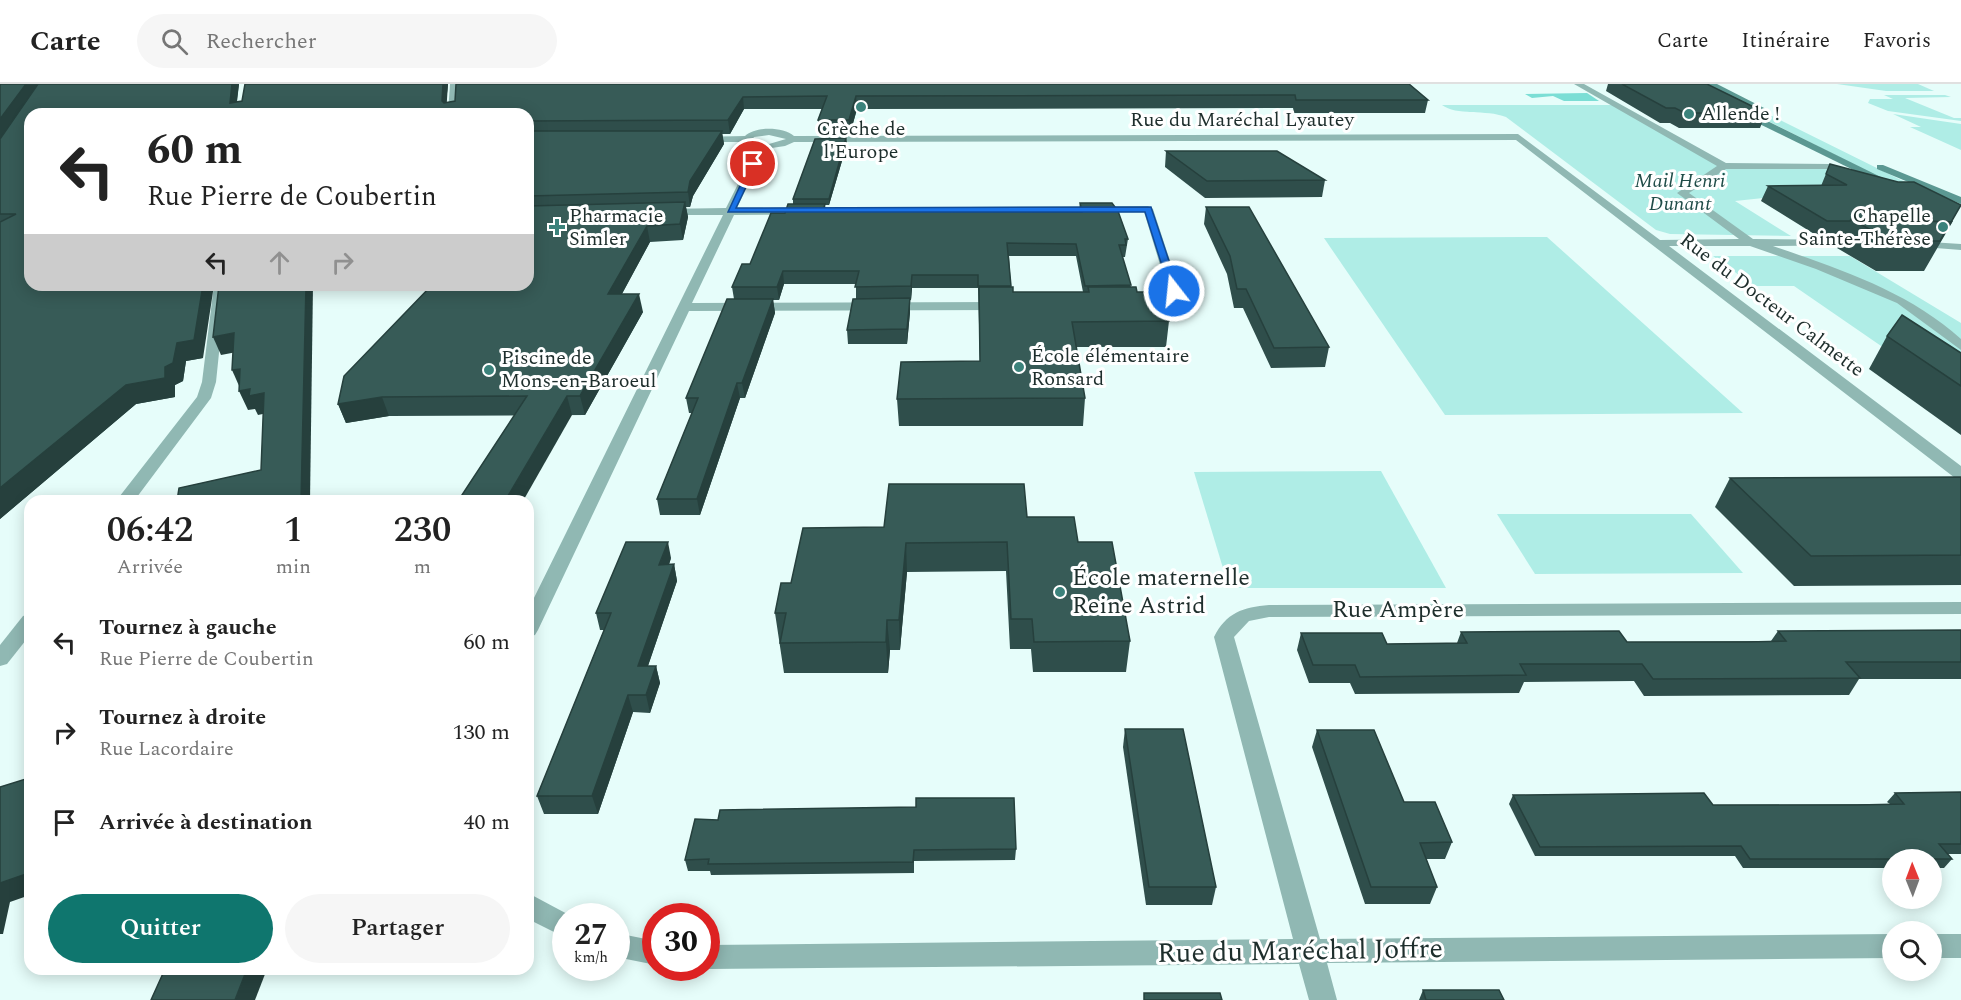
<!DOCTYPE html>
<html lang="fr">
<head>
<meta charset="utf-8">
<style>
  :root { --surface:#fff; --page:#f6f6f6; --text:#222; --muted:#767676; --line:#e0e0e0; --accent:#0f766e }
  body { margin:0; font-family:Spectral,serif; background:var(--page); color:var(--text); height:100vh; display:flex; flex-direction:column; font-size:22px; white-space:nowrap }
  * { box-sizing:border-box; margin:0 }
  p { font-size:20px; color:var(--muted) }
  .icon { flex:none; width:33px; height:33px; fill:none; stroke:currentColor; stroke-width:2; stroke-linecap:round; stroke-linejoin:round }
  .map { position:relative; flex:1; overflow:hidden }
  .drawer { position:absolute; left:24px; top:411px; width:510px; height:480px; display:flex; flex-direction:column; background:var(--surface); border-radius:18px; box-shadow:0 3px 15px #0003 }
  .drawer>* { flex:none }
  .banner { position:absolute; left:24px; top:24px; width:510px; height:183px; border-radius:18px; box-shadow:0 3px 15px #0003; background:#fff; color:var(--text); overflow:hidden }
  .needle { width:39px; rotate:359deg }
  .buttons { position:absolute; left:1882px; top:765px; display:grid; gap:12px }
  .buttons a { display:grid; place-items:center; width:60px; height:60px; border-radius:50%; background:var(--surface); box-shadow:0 3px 15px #0003; font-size:30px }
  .speed { position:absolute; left:552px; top:819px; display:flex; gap:12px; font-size:30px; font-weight:700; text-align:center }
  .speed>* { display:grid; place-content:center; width:78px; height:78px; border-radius:50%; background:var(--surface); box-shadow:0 3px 15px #0003; line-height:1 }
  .speed small { font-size:15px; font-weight:400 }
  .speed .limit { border:9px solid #d22; background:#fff; color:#111 }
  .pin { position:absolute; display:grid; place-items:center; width:51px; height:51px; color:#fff; margin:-26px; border:3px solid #fff; border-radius:50%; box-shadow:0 2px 6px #0007 }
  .me { position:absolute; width:66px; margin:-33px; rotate:344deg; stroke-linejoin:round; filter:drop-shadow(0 0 4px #0008) }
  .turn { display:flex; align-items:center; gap:21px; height:126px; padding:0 24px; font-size:27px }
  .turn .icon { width:78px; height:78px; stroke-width:2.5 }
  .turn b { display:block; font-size:42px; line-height:51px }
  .lanes { display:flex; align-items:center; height:57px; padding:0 24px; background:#0003; justify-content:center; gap:30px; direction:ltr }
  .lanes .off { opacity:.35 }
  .eta { display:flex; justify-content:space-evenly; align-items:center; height:102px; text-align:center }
  .eta b { font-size:36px; font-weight:600; line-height:42px }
  .cta { display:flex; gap:12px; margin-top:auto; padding:12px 24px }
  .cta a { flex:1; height:69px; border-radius:36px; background:var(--accent); color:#fff; font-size:24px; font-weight:600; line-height:69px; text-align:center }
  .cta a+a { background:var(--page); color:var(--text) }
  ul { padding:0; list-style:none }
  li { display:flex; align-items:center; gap:18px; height:90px; padding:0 24px }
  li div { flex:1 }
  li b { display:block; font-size:22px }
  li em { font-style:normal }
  header { display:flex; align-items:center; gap:36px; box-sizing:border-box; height:84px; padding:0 30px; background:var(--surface); border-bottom:2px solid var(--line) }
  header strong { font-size:28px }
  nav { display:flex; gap:33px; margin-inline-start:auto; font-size:21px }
  .search { width:420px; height:54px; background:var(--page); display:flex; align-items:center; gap:15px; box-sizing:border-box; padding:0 21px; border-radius:33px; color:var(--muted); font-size:22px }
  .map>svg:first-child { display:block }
  .green { fill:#afede6 }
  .water { fill:#7bded5 }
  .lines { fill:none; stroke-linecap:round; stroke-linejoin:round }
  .street { fill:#90b8b3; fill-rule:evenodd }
  .secondary { fill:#5b9892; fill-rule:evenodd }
  .wall { fill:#2f4e4b; fill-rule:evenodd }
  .shaded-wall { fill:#26403d }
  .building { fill:#375b57; stroke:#26403d; stroke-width:1.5 }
  .route { fill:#1a73e8; stroke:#114b97; stroke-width:1.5 }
  .poi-dot { fill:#3b827b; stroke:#fff; stroke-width:2 }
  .labels { text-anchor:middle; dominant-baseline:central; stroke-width:6; stroke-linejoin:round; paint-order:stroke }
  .far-poi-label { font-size:20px; fill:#1e2e2c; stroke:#fff; text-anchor:start }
  .far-street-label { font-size:20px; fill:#1e2e2c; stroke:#fff }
  .far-park-label { font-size:20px; font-style:italic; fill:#1f4c48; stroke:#fff }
  .poi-label { font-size:24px; fill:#1e2e2c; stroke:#fff; text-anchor:start }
  .street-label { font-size:24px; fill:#1e2e2c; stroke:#fff }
  .near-street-label { font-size:28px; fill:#1e2e2c; stroke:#fff }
</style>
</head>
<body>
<header>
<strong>Carte</strong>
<div class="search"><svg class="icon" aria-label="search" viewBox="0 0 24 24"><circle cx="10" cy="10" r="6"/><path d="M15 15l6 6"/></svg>Rechercher</div>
<nav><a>Carte</a><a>Itinéraire</a><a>Favoris</a></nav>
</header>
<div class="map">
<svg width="1961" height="916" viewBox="0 0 1961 916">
  <rect width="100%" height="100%" fill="#e6fdfa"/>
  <!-- green -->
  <g class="green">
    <path d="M1837 0H1918L1934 7H1886Z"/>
    <path d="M1884 11H1945L1951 13 1905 14 1954 34H1961V37L1888 27 1868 19 1870 15H1893Z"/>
    <path d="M1442 21H1618L1724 82H1827L1868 103 1735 117 1791 152 1670 150 1656 146 1506 33C1486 25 1456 32 1442 21Z"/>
    <path d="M1893 30 1961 40V66L1910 43H1921Z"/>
    <path d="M1772 32 1901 96 1961 119V121L1883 95 1760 33Z"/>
    <path d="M1547 153 1743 329 1445 331 1324 154Z"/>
    <path d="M1713 172H1850L1961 239V317L1794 202H1754Z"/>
    <path d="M1381 387 1446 504H1229L1194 388Z"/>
    <path d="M1497 430H1691L1743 489 1535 490Z"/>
  </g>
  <!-- water -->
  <path class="water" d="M1587 9 1599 17H1564L1553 12 1532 14 1525 10Z"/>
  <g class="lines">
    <!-- street -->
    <g class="street">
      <path d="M450 0H458L456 30H448Z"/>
      <path d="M1574 0H1584L1726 79 1830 80V84L1827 85H1726L1689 109 1753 155 1866 156 1868 158 1862 161 1773 162C1839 185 1908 207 1961 255V266L1897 219 1816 185 1750 162H1669L1961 382V395L1955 394 1516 56 794 58 785 62 765 65 737 124 1148 122 1153 125 1180 207C1172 220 1145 233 1132 221 1142 212 1157 219 1168 207L1144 128 734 131 692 219 1002 218 1008 222 1002 226 689 227 538 546 535 551 528 553V526L723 131H662L657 128 662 125 726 124 756 64 742 58H698L693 55 695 53 745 52C756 42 783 43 794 52L1518 50 1660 156 1739 155 1677 109 1717 82ZM769 51 786 55 769 60 752 56 754 53Z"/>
      <path d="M1914 157 1961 160V166L1910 162V158Z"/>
      <path d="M214 201H226L216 298 211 314 134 417H116L197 313 202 298Z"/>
      <path d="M1961 518V530L1269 533 1249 537 1234 553 1320 855 1893 850V874L1327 879 1337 916H1309L1299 880 706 885 701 884H706V861L1293 855 1214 553C1226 529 1243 523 1269 521Z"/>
      <path d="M30 530V551L7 580 0 582V561L23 532Z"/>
      <path d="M528 809 571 832H566V854L528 835Z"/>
      <path d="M616 849 656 857V881L616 873Z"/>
      <rect x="1932" y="850" width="29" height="24"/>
    </g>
    <!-- secondary -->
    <g class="secondary">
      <path d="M1707 0H1717L1768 26 1761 28Z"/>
      <path d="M1739 26H1745L1895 100 1886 102 1739 30Z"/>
      <path d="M1877 81H1883L1961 113V120L1877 85Z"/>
    </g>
  </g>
  <!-- wall -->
  <g class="wall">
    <path d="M0 0H239L237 18 448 0 446 19 455 17 1409 0 1428 16 1425 29H1294L1293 24 857 25 850 50H819L818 36 822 25H744L730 50H722L724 60 693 112 690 123H686L688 133 683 156 650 158 622 210 643 228 585 331 389 332 346 339 338 320 528 201V30H30L203 274 186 277 183 297 175 301V313L136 320 0 435Z"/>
    <path d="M1608 0H1707L1766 29 1760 44H1679L1670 39H1660L1606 7Z"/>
    <path d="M846 54 847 60 829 121H825L826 127 1079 128 1080 119 1128 155 1125 173H1122L1131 203 1137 208 1169 237 1166 263H1076L1085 314 1083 342H899L897 315 980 277 978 204H912L911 216H910V228L907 260H848L847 246 856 215V200H784L779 216H773L775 229 745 314H740L700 431H660L657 415 692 329H689L686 314 734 215 732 203 750 180 785 129 793 120V115ZM1009 172H1076L1083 208H1013L1011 203Z"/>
    <path d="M1166 67 1325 96 1322 113 1205 114 1165 83Z"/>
    <path d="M1830 80 1953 137 1924 187H1876L1837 164 1842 153H1819L1761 117 1768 102H1821Z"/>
    <path d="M1206 123 1329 263 1325 283 1271 284 1243 224H1234L1227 190 1204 140Z"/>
    <path d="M1887 252 1961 269V351L1869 285Z"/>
    <path d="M1961 393V501L1794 502 1715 423 1730 394Z"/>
    <path d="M1027 433 1078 458 1130 557 1126 588H1033L1031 565H1010L1006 487 907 488 900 566H890L888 589H784L775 529 791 499 884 443Z"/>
    <path d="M671 474 669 481 674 480 677 497 648 582H656L660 599 650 629 633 628 598 730H544L537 712 604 546H600L596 529Z"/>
    <path d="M1961 546V595H1859L1849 611 1644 612 1634 597 1524 598 1519 609 1355 610 1350 599H1309L1297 566 1301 549 1387 560 1457 559 1461 548 1627 558 1771 557 1778 547Z"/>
    <path d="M1125 645 1216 803 1212 821H1146L1123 663Z"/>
    <path d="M1317 646 1452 758 1445 775H1426L1437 803 1430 820H1365L1312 663Z"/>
    <path d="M1961 708V770H1947L1952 775 1944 784H1932V776H1893V784H1743L1735 772H1535L1509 720 1513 711 1713 721 1890 720 1887 718 1895 709Z"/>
    <path d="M695 735 1016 765 1015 776 914 777V789L711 791 710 787H688L685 776Z"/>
    <path d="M1423 906 1504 916H1419Z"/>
  </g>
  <!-- shaded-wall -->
  <g class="shaded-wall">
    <path d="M26 0H41L0 58V35Z"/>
    <path d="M232 0H239L235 30 230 19Z"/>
    <path d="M443 0H448L446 30 442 17Z"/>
    <path d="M856 12 857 25 850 50 849 36Z"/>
    <path d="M743 13 744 25 730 50 728 36Z"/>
    <path d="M722 47 724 60 693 112 690 123 688 108 690 97Z"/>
    <path d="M846 54 847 60 829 121V115Z"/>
    <path d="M685 118 688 133 683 156 680 140Z"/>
    <path d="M647 142 650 158 612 228 608 210Z"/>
    <path d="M783 187 784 200 779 216 777 203Z"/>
    <path d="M912 191V204L911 216V202Z"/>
    <path d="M203 201H214L203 274 186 277 183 297 175 301V313L136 320 0 435V404L126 301 165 283Z"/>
    <path d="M306 201H313L310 417H299Z"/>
    <path d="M639 210 643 228 585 331 580 312Z"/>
    <path d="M910 214V228L907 260V245Z"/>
    <path d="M773 215 775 229 745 314 742 299Z"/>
    <path d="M234 249 242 267 221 271 213 253Z"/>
    <path d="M240 285V304L232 286Z"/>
    <path d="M737 299 740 314 700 431 697 415Z"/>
    <path d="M250 305 264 309 272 328 258 331 255 325 248 326 239 307Z"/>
    <path d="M567 312 572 331 523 417H505Z"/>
    <path d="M382 313 389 332 346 339 338 320Z"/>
    <path d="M668 458 671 474 663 497 659 481Z"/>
    <path d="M906 459 907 488 900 566 899 536Z"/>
    <path d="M674 480 677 497 642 599 638 582Z"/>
    <path d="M887 536 890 566 888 589 886 558Z"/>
    <path d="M656 582 660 599 650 629 646 611Z"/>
    <path d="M628 611 633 628 598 730 592 712Z"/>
    <path d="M30 784V811L10 818 3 850H0V799Z"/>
    <path d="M247 885H267L255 916H235Z"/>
  </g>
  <!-- building -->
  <g class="building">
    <path d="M0 0H26L0 35Z"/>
    <path d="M38 0H232L230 19 242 17 245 0H443L442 17 444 19 455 17 456 0H1409L1428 16H1296L1295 11 856 12 849 36H818L827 12 743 13 728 36 528 37V30H30V201H203L194 256 177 259 173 279 165 283V294L126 301 0 404V138L16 130H0V55Z"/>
    <path d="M1622 0H1707L1766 29H1685L1675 24H1666Z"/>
    <path d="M528 47H722L690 97 688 108 528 112Z"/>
    <path d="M846 54 829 115H793L815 55Z"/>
    <path d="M1166 67H1277L1325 96 1207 97Z"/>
    <path d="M1830 80 1898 98H1914L1961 121 1950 140 1951 138 1851 135 1850 137H1827L1768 102 1847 101 1826 90Z"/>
    <path d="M685 118 680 140 647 142 608 210H639L580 312H567L505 417H458L527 312 382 313 338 320 344 292 432 201H528V122Z"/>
    <path d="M1080 119H1112L1118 127 1128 155H1125L1126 161H1119L1131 201 1085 202 1076 160 1007 159 1011 202H978V191H912L911 202 855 203 859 187H783L777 203H732L742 180H750L771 129H785L788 120H825L823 127 1082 128Z"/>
    <path d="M1206 123H1249L1329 263 1274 264 1246 205H1237L1230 172Z"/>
    <path d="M1851 135 1951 138 1940 157H1891Z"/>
    <path d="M219 201H306L301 417H177L179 404 261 386 264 309 249 312 250 305 239 307 240 285 232 286 234 249 213 253Z"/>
    <path d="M979 203H1013V208H1089L1088 203H1136L1137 208H1159L1169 237 1072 238 1085 314 897 315 901 278 980 277Z"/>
    <path d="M910 214 907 245 847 246 853 215Z"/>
    <path d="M727 215H773L742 299H737L697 415H657L698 314H686Z"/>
    <path d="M1902 231 1961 269V302L1887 252Z"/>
    <path d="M1961 393V471L1811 472 1730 394Z"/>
    <path d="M889 400H1024L1027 433H1074L1078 458H1112L1130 557 1034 558 1032 535H1011L1007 458 906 459 899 536H887L886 558 780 559 786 529H775L781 499H791L803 444 884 443Z"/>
    <path d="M626 458H668L659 481 674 480 638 582H656L646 611H628L592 712H537L611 529H596Z"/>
    <path d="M1961 546V578H1846L1860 594 1653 595 1642 580H1520L1526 591 1360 593 1355 581H1313L1301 549H1382L1387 560 1467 559 1461 548 1619 547 1627 558H1747L1786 557 1778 547Z"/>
    <path d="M1125 645H1183L1216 803H1149Z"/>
    <path d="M1317 646H1374L1404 718H1435L1452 758 1420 759 1437 803H1371Z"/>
    <path d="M30 680V784L29 789 0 799V703L26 695Z"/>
    <path d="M1961 708V760H1939L1952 775H1750L1741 762 1540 763 1513 711 1704 709 1713 721H1857L1904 720 1895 709Z"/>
    <path d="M916 714H1014L1016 765 914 766 913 778 708 780 709 775 685 776 695 735 718 736 720 726 916 723Z"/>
    <path d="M165 885H247L235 916H151Z"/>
    <path d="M1423 906H1499L1504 916H1426Z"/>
    <path d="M1144 909H1220L1222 916H1144Z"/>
  </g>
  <!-- route -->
  <path class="route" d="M751 78 757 80 736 124 1151 123 1179 207 1174 210 1170 207 1145 128H728Z"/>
  <!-- markers -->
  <g class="poi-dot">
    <circle cx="861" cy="23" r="6"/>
    <circle cx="1689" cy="30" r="6"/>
    <path d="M554 134h6v6h6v6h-6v6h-6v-6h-6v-6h6z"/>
    <circle cx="1943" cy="143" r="6"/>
    <circle cx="1019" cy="283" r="6"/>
    <circle cx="489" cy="286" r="6"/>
    <circle cx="1060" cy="508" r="6"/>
  </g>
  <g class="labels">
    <!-- far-poi labels -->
    <g class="far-poi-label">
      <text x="1701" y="30">Allende !</text>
      <text x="861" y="45" text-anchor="middle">Crèche de<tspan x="861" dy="23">l'Europe</tspan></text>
      <text x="569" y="132">Pharmacie<tspan x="569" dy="23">Simler</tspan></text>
      <text x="1931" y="132" text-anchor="end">Chapelle<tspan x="1931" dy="23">Sainte-Thérèse</tspan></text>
      <text x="1031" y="272">École élémentaire<tspan x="1031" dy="23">Ronsard</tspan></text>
      <text x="501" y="274">Piscine de<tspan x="501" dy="23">Mons-en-Baroeul</tspan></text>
    </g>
    <!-- far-street labels -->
    <g class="far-street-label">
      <text x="1242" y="36">Rue du Maréchal Lyautey</text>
      <text transform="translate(1772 221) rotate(37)">Rue du Docteur Calmette</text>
    </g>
    <!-- far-park labels -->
    <g class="far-park-label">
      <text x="1680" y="97">Mail Henri<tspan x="1680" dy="23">Dunant</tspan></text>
    </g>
    <!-- poi labels -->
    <g class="poi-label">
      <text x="1072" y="494">École maternelle<tspan x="1072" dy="28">Reine Astrid</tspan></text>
    </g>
    <!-- street labels -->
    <g class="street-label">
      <text x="1398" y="526">Rue Ampère</text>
    </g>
    <!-- near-street labels -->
    <g class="near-street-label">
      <text transform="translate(1300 867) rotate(-1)">Rue du Maréchal Joffre</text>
    </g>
  </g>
</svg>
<div class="buttons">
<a><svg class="needle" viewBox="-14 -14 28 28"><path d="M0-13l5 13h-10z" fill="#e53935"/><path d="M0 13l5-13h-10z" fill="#767676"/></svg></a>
<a><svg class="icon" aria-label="search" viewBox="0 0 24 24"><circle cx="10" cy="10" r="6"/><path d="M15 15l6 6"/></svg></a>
</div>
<div class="speed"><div>27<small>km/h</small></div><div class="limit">30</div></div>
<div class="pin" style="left:753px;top:80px;background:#d93025"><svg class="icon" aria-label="arrive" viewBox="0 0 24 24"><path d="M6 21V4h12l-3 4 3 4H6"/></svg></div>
<svg class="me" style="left:1174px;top:207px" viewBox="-20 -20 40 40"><circle r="17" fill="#1a73e8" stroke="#fff" stroke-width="3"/><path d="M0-11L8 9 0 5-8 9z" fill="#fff"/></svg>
<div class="banner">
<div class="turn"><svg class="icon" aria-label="left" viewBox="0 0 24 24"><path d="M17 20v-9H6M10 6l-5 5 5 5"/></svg><div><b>60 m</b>Rue Pierre de Coubertin</div></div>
<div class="lanes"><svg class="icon" aria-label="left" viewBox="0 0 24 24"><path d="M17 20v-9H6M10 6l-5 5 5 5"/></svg><svg class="icon off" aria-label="ahead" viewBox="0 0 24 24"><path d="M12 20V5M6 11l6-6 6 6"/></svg><svg class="icon off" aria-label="right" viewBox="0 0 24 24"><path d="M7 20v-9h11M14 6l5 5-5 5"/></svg></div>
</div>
<section class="drawer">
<div class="eta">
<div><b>06:42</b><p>Arrivée</p></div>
<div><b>1</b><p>min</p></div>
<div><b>230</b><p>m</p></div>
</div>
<ul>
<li><svg class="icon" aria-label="left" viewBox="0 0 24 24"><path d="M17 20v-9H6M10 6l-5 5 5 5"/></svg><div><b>Tournez à gauche</b><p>Rue Pierre de Coubertin</p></div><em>60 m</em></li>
<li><svg class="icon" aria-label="right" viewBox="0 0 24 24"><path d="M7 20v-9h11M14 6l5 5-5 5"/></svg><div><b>Tournez à droite</b><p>Rue Lacordaire</p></div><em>130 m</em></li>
<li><svg class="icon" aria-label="arrive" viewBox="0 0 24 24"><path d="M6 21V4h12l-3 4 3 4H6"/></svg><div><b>Arrivée à destination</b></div><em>40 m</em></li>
</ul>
<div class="cta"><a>Quitter</a><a>Partager</a></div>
</section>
</div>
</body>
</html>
